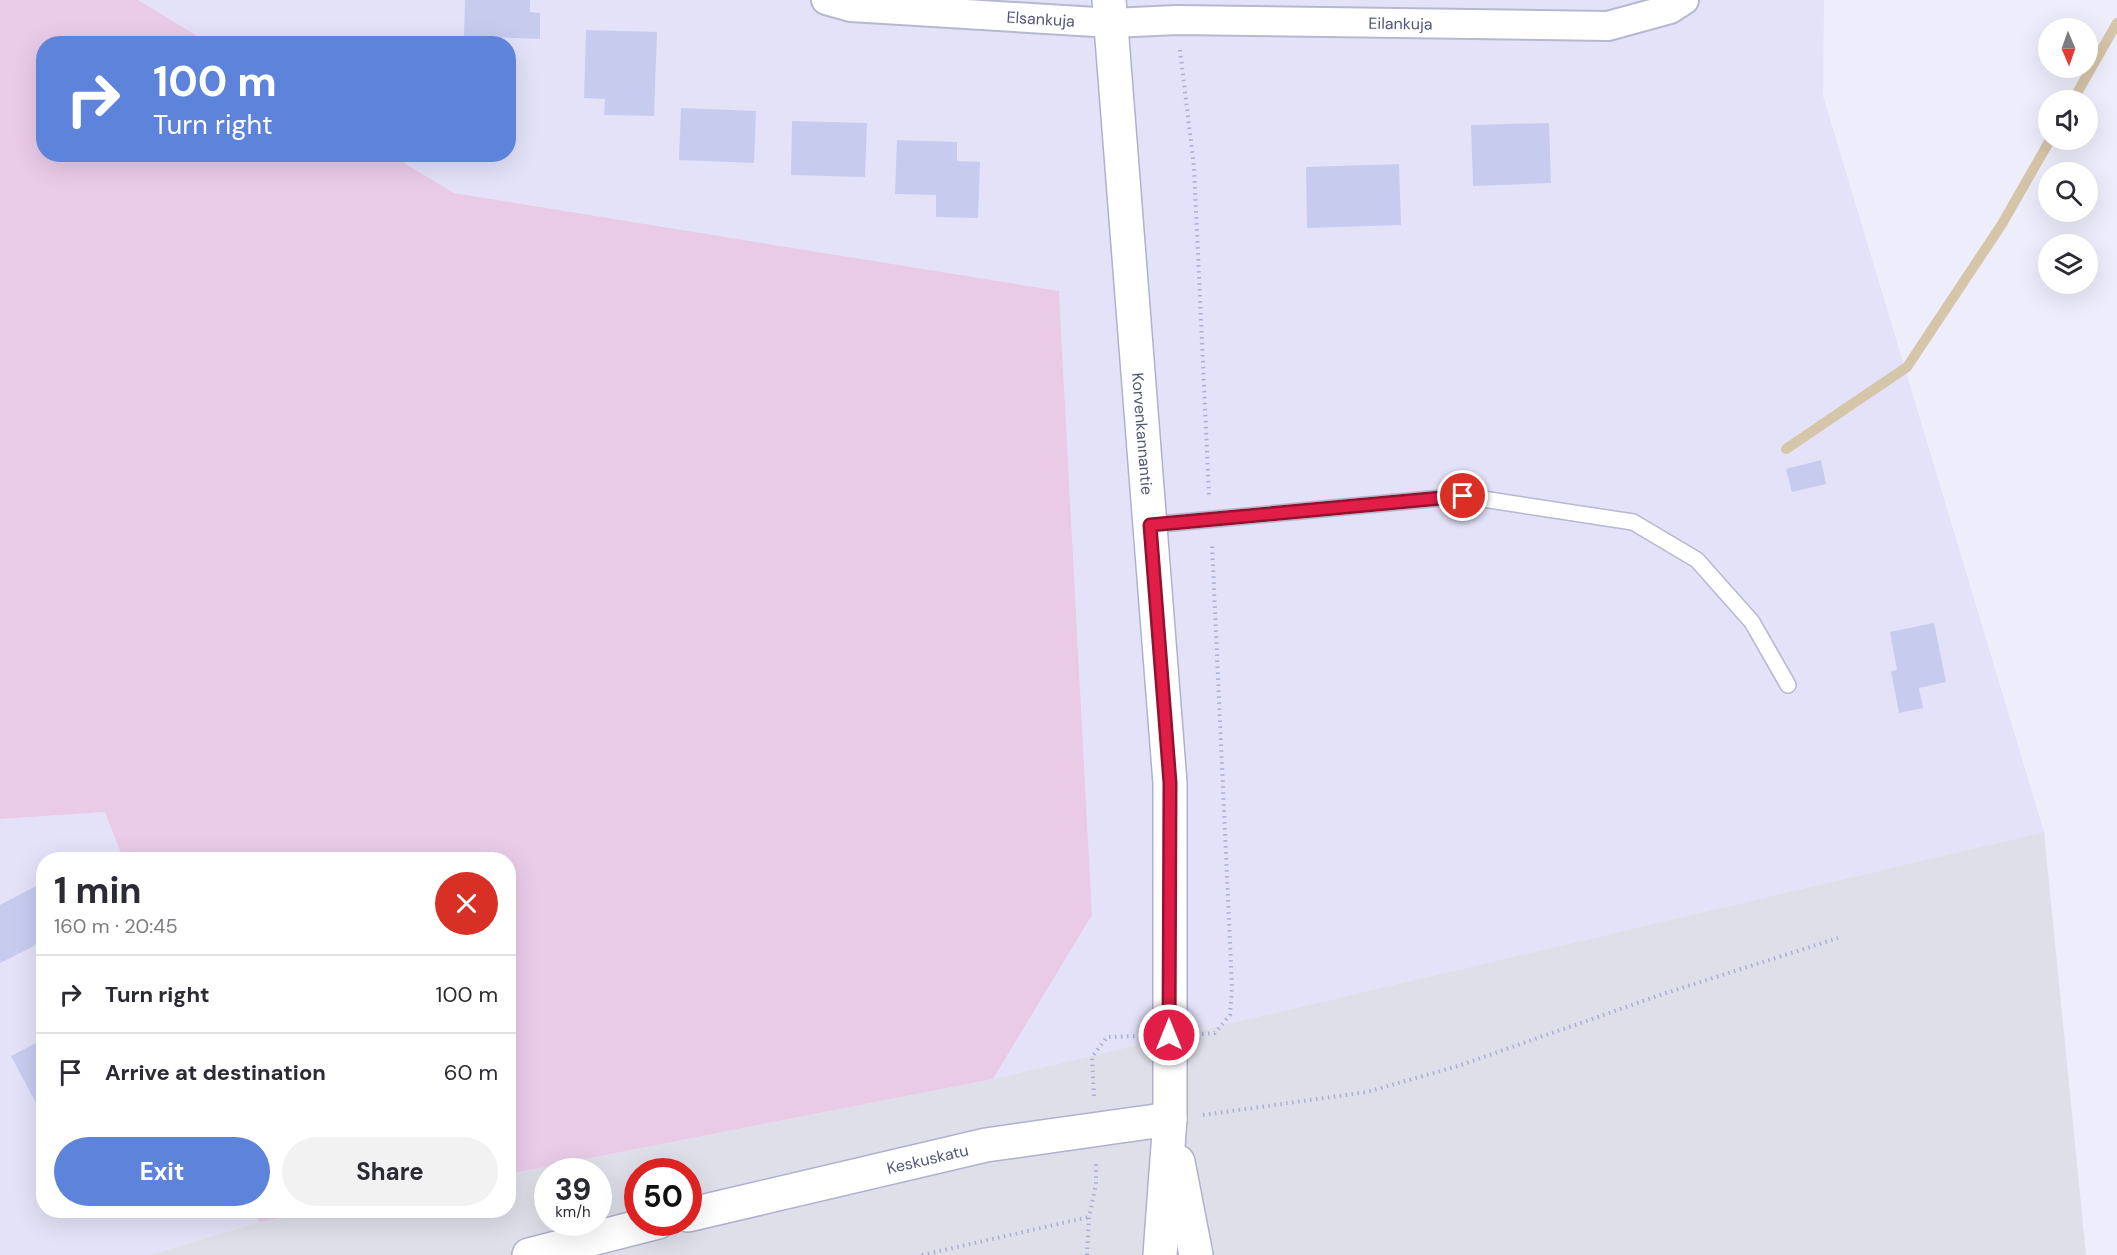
<!DOCTYPE html>
<html lang="en">
<head>
<meta charset="utf-8">
<style>
  :root { --surface:#fff; --page:#f2f2f3; --text:#2b2b33; --muted:#7c7c81; --line:#e1e1e2; --accent:#5d83da }
  body { margin:0; font-family:"DM Sans",sans-serif; background:var(--page); color:var(--text); height:100vh; display:flex; flex-direction:column; font-size:22px; white-space:nowrap }
  * { box-sizing:border-box; margin:0 }
  p { font-size:20px; color:var(--muted) }
  .icon { flex:none; width:33px; height:33px; fill:none; stroke:currentColor; stroke-width:2; stroke-linecap:round; stroke-linejoin:round }
  .map { position:relative; flex:1; overflow:hidden }
  .panel { position:absolute; left:36px; top:852px; width:480px; height:366px; display:flex; flex-direction:column; background:var(--surface); border-radius:24px; box-shadow:0 6px 24px #0002 }
  .panel>* { flex:none }
  .guide { position:absolute; left:36px; top:36px; width:480px; height:126px; border-radius:24px; box-shadow:0 6px 24px #0002; background:#5d83da; color:#fff; overflow:hidden }
  .needle { width:39px; rotate:178deg }
  .tools { position:absolute; left:2038px; top:18px; display:grid; gap:12px }
  .tools a { display:grid; place-items:center; width:60px; height:60px; border-radius:50%; background:var(--surface); box-shadow:0 6px 24px #0002; font-size:30px }
  .speed { position:absolute; left:534px; top:1158px; display:flex; gap:12px; font-size:30px; font-weight:700; text-align:center }
  .speed>* { display:grid; place-content:center; width:78px; height:78px; border-radius:50%; background:var(--surface); box-shadow:0 6px 24px #0002; line-height:1 }
  .speed small { font-size:15px; font-weight:400 }
  .speed .limit { border:9px solid #d22; background:#fff; color:#111 }
  .pin { position:absolute; display:grid; place-items:center; width:51px; height:51px; color:#fff; margin:-26px; border:3px solid #fff; border-radius:50%; box-shadow:0 2px 6px #0007 }
  .me { position:absolute; width:66px; margin:-33px; rotate:0deg; stroke-linejoin:round; filter:drop-shadow(0 0 4px #0008) }
  .turn { display:flex; align-items:center; gap:21px; height:126px; padding:0 18px; font-size:27px }
  .turn .icon { width:78px; height:78px; stroke-width:2.5 }
  .turn b { display:block; font-size:42px; line-height:51px }
  .round { display:grid; place-items:center; flex:none; width:63px; height:63px; border-radius:32px; background:var(--page) }
  .summary { display:flex; align-items:center; justify-content:space-between; height:102px; padding:0 18px }
  h1 { font-size:36px; font-weight:700; line-height:45px }
  .primary-button { display:flex; gap:12px; margin-top:auto; padding:12px 18px }
  .primary-button a { flex:1; height:69px; border-radius:36px; background:var(--accent); color:#fff; font-size:24px; font-weight:700; line-height:69px; text-align:center }
  .primary-button a+a { background:var(--page); color:var(--text) }
  ul { padding:0; list-style:none }
  li { display:flex; align-items:center; gap:18px; height:78px; padding:0 18px; border-top:2px solid var(--line) }
  li div { flex:1 }
  li b { display:block; font-size:22px }
  li em { font-style:normal }
  .map>svg:first-child { display:block }
  .residential { fill:#e3e2f8 }
  .industrial { fill:#dedfe9; fill-rule:evenodd }
  .green { fill:#e9cbe7 }
  .lines { fill:none; stroke-linecap:round; stroke-linejoin:round }
  .stream { stroke:#d5c5a9; stroke-width:10 }
  .building { fill:#c7ccef }
  .lane-casing { stroke:#b5b8d0; stroke-width:18 }
  .street-casing { stroke:#b5b8d0; stroke-width:32 }
  .secondary-casing { stroke:#afb1ce; stroke-width:36 }
  .path { stroke:#a9afd4; stroke-width:4; stroke-dasharray:1.5 4.5; stroke-linecap:butt }
  .lane { stroke:#fff; stroke-width:15 }
  .street { stroke:#fff; stroke-width:28 }
  .secondary { stroke:#fff; stroke-width:33 }
  .route-casing { stroke:#92132f; stroke-width:15 }
  .route { stroke:#e11d48; stroke-width:10 }
  .labels { text-anchor:middle; dominant-baseline:central; stroke-width:4.5; stroke-linejoin:round; paint-order:stroke }
  .street-label { font-size:16px; fill:#515776; stroke:#f4f3fe }
</style>
</head>
<body>
<div class="map">
<svg width="2117" height="1255" viewBox="0 0 2117 1255">
  <rect width="100%" height="100%" fill="#eeedfb"/>
  <!-- residential -->
  <g class="residential">
    <path d="M138 0H1824L1823 96 2044 832 993 1079 1092 915 1059 291 454 193 391 155 508 154V44L209 43Z"/>
    <path d="M105 812 123 859 44 860V1210L255 1211 259 1222 150 1255H0V819Z"/>
  </g>
  <!-- industrial -->
  <path class="industrial" d="M2044 832 2086 1255H150L259 1222 319 1211 508 1210 509 1174 993 1079ZM548 1172H598V1222H548ZM638 1172H688V1222H638Z"/>
  <!-- green -->
  <g class="green">
    <path d="M0 0H138L209 43 44 44V154L391 155 454 193 1059 291 1092 915 993 1079 509 1174 508 860 123 859 105 812 0 819Z"/>
    <path d="M255 1210H319V1211L259 1222Z"/>
  </g>
  <g class="lines">
    <!-- stream -->
    <g class="stream">
      <path d="M2073 100 2117 23"/>
      <path d="M1786 449 1907 367 2002 224 2050 140"/>
    </g>
  </g>
  <!-- building -->
  <g class="building">
    <path d="M465 0H530V12L540 13V39L464 36Z"/>
    <path d="M586 30 657 32 654 116 604 115 605 99 584 98Z"/>
    <path d="M681 108 756 111 754 163 679 160Z"/>
    <path d="M792 121 867 123 865 177 791 175Z"/>
    <path d="M1549 123 1551 183 1473 186 1471 125Z"/>
    <path d="M897 140 957 142V161L980 162 978 218 936 217V195L895 194Z"/>
    <path d="M1399 164 1401 225 1307 228 1306 167Z"/>
    <path d="M1821 460 1826 484 1792 492 1786 469Z"/>
    <path d="M1934 623 1946 682 1919 688 1923 708 1899 713 1891 671 1897 670 1890 632Z"/>
    <path d="M38 885 44 897V941L0 963V905Z"/>
    <path d="M44 1039V1118L11 1056Z"/>
  </g>
  <g class="lines">
    <!-- lane casing -->
    <g class="lane-casing">
      <path id="lane" d="M1150 525 1463 496 1633 522 1697 560 1752 622 1788 685"/>
    </g>
    <!-- street casing -->
    <g class="street-casing">
      <g id="street">
        <path id="s1" d="M826 0 851 7 1112 23 1177 20 1608 26 1670 9 1684 0"/>
      </g>
    </g>
    <!-- secondary casing -->
    <g class="secondary-casing">
      <g id="secondary">
        <path id="s2" d="M1109 0 1170 783V1119L1160 1255"/>
        <path d="M1178 1162 1196 1255"/>
        <path id="s3" d="M688 1215 986 1145 1170 1119"/>
        <path d="M529 1255 658 1222"/>
      </g>
    </g>
    <!-- path -->
    <g class="path">
      <path d="M1180 50 1194 167 1209 495"/>
      <path d="M1202 1034 1215 1033 1230 1015 1232 987 1212 544"/>
      <path d="M1094 1096 1092 1057 1107 1037 1137 1036"/>
      <path d="M1203 1115 1367 1092 1458 1066 1666 993 1838 938"/>
      <path d="M922 1255 1089 1217"/>
      <path d="M1087 1255 1089 1217 1096 1184V1164"/>
    </g>
    <!-- lane -->
    <use href="#lane" class="lane"/>
    <!-- street -->
    <use href="#street" class="street"/>
    <!-- secondary -->
    <use href="#secondary" class="secondary"/>
  </g>
  <g class="lines">
    <!-- route casing -->
    <g class="route-casing">
      <path id="route" d="M1169 1035 1170 783 1150 525 1463 496"/>
    </g>
    <!-- route -->
    <use href="#route" class="route"/>
  </g>
  <g class="labels">
    <!-- street labels -->
    <g class="street-label">
      <text stroke="none"><textPath href="#s1" startOffset="216">Elsankuja</textPath></text>
      <text stroke="none"><textPath href="#s1" startOffset="576">Eilankuja</textPath></text>
      <text stroke="none"><textPath href="#s2" startOffset="435">Korvenkannantie</textPath></text>
      <text stroke="none"><textPath href="#s3" startOffset="246">Keskuskatu</textPath></text>
    </g>
  </g>
</svg>
<div class="tools">
<a><svg class="needle" viewBox="-14 -14 28 28"><path d="M0-13l5 13h-10z" fill="#e53935"/><path d="M0 13l5-13h-10z" fill="#7c7c81"/></svg></a>
<a><svg class="icon" aria-label="sound" viewBox="0 0 24 24"><path d="M4 9h4l5-4v14l-5-4H4zM17 9q2 3 0 6"/></svg></a>
<a><svg class="icon" aria-label="search" viewBox="0 0 24 24"><circle cx="10" cy="10" r="6"/><path d="M15 15l6 6"/></svg></a>
<a><svg class="icon" aria-label="layers" viewBox="0 0 24 24"><path d="M12 4l9 5-9 5-9-5zM3 14l9 5 9-5"/></svg></a>
</div>
<div class="speed"><div>39<small>km/h</small></div><div class="limit">50</div></div>
<div class="pin" style="left:1463px;top:496px;background:#d93025"><svg class="icon" aria-label="arrive" viewBox="0 0 24 24"><path d="M6 21V4h12l-3 4 3 4H6"/></svg></div>
<svg class="me" style="left:1169px;top:1035px" viewBox="-20 -20 40 40"><circle r="17" fill="#e11d48" stroke="#fff" stroke-width="3"/><path d="M0-11L8 9 0 5-8 9z" fill="#fff"/></svg>
<div class="guide">
<div class="turn"><svg class="icon" aria-label="right" viewBox="0 0 24 24"><path d="M7 20v-9h11M14 6l5 5-5 5"/></svg><div><b>100 m</b>Turn right</div></div>
</div>
<section class="panel">
<div class="summary"><div><h1>1 min</h1><p>160 m · 20:45</p></div><a class="round" style="background:#d93025;color:#fff"><svg class="icon" aria-label="close" viewBox="0 0 24 24"><path d="M6 6l12 12M18 6L6 18"/></svg></a></div>
<ul>
<li><svg class="icon" aria-label="right" viewBox="0 0 24 24"><path d="M7 20v-9h11M14 6l5 5-5 5"/></svg><div><b>Turn right</b></div><em>100 m</em></li>
<li><svg class="icon" aria-label="arrive" viewBox="0 0 24 24"><path d="M6 21V4h12l-3 4 3 4H6"/></svg><div><b>Arrive at destination</b></div><em>60 m</em></li>
</ul>
<div class="primary-button"><a>Exit</a><a>Share</a></div>
</section>
</div>
</body>
</html>
